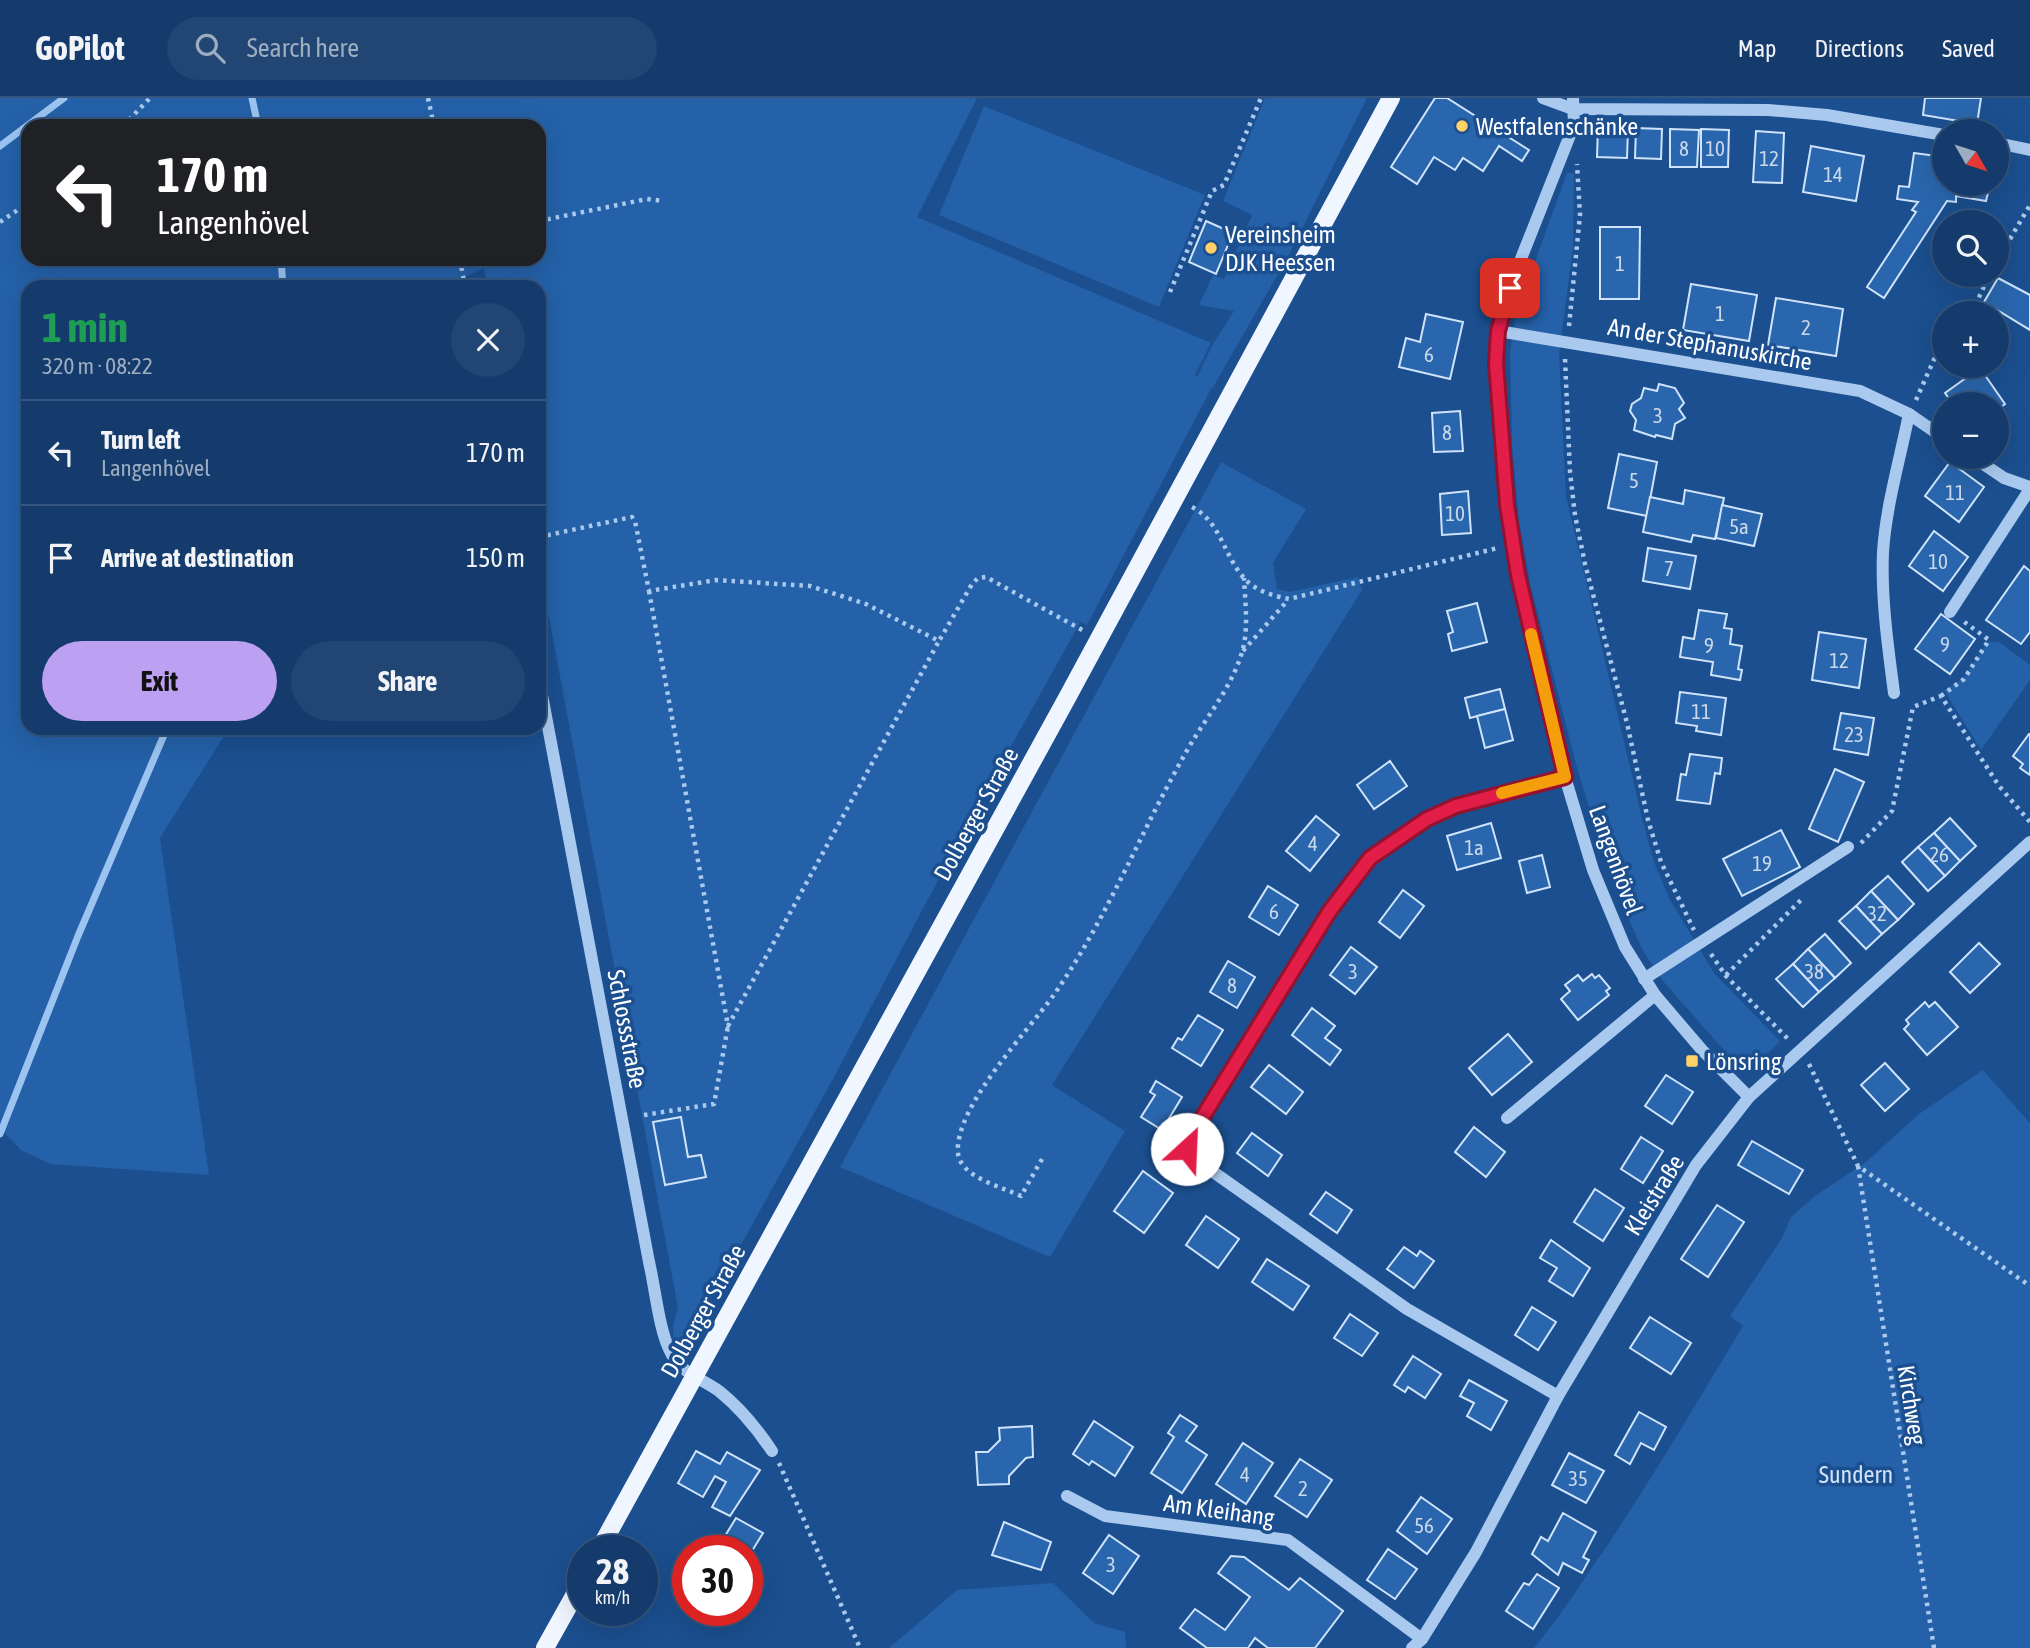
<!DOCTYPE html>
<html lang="en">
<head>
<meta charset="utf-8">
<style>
  :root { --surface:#143b6b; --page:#214673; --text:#f1f3f6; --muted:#9dadc1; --line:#33557e; --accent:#bca0f2 }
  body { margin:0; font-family:"Asap Condensed",sans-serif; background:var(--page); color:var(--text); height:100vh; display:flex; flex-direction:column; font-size:26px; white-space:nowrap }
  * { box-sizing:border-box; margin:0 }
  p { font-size:23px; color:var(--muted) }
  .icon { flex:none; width:38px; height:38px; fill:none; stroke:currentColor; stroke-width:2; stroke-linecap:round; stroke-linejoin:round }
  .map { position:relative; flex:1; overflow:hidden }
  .sheet { position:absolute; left:21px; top:182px; width:525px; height:455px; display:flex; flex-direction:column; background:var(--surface); border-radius:21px; box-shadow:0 7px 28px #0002,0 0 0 2px var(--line) }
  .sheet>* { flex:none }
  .hud { position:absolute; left:21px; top:21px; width:525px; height:147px; border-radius:21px; box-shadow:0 7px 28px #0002,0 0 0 2px var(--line); background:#202124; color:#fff; overflow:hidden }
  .needle { width:46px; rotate:129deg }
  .buttons { position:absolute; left:1932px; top:21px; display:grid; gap:14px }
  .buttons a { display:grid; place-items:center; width:77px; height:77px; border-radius:50%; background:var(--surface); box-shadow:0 7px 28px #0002,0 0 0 2px var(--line); font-size:35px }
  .speed { position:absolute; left:567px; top:1437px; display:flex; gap:14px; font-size:35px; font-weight:700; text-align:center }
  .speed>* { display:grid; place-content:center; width:91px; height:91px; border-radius:50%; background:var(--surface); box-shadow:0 7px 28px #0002,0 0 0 2px var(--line); line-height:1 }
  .speed small { font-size:18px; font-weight:400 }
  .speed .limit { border:10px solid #d22; background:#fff; color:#111 }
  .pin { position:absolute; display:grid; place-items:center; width:60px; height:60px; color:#fff; margin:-30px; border-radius:14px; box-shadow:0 4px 10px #0006 }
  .me { position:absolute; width:77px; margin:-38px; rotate:25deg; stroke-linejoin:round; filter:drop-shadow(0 0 5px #0008) }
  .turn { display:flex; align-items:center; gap:24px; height:147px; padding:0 21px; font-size:32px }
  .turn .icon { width:91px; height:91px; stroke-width:2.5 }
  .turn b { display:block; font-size:49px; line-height:60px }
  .round { display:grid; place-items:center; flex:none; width:74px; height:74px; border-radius:37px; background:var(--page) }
  .summary { display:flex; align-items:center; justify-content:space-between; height:119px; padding:0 21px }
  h1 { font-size:42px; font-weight:700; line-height:52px; color:#1e9e55 }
  .primary-button { display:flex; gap:14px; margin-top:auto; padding:14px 21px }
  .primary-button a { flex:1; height:80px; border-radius:42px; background:var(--accent); color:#111; font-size:28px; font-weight:700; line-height:80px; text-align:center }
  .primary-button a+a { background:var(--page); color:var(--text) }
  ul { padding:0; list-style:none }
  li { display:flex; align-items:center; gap:21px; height:105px; padding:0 21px; border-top:2px solid var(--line) }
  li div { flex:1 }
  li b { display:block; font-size:26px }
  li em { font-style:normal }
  header { display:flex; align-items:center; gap:42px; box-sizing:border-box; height:98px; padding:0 35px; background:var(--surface); border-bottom:2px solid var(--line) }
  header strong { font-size:33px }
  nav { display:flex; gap:38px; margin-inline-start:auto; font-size:24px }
  .search { width:490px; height:63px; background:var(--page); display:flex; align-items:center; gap:18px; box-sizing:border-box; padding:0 24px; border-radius:38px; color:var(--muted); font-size:26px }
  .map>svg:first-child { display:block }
  .green { fill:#2461a8; fill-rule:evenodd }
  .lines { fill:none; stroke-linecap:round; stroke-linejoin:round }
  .stream { stroke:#9cc4f0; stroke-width:7 }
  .building { fill:#2a66ad; stroke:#cfe3fa; stroke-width:2 }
  .path { stroke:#a9c9ee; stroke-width:4.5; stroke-dasharray:3.5 5; stroke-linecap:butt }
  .minor { stroke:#a9c9ee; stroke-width:12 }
  .major { stroke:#f0f6ff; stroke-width:18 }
  .route-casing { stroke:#92132f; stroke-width:18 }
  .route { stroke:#e11d48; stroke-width:12 }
  .slow { stroke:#f59e0b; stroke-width:12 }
  .poi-dot { fill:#ffd166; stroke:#1b4f8f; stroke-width:2.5 }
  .labels { text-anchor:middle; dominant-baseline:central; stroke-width:7; stroke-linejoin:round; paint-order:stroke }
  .number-label { font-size:21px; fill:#cad9ea }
  .poi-label { font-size:24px; fill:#fff; stroke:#1b4f8f; text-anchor:start }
  .street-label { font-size:24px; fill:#fff; stroke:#1b4f8f }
  .park-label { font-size:24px; fill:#cfe3fa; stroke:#1b4f8f }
</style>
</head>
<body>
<header>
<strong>GoPilot</strong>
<div class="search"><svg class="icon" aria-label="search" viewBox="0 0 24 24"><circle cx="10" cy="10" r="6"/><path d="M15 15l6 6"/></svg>Search here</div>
<nav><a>Map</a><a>Directions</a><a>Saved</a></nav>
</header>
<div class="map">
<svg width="2030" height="1550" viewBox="0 0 2030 1550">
  <rect width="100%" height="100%" fill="#1b4f8f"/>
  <!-- green -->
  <g class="green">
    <path d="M0 0H977L917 119 1211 245 1195 277 1197 279 1213 246 1234 213 1199 207 1213 177 1224 181 1252 117 1223 103 1265 0H1367L1290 155 1212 291 1201 282 1211 291 1087 527 1074 521 1080 525 972 718 833 981 681 1255 675 1251C671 1236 673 1225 678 1210L539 466V189H487L484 170 450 186 428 189H28V630H229L160 740 209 1077 50 1066 21 1052 0 1030ZM28 28H539V161H28Z"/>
    <path d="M984 8 1205 97 1159 209 939 117Z"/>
    <path d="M1567 75H1574L1573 150 1559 256 1566 398 1643 724 1654 764 1670 802 1714 875 1780 943 1755 968 1740 965 1728 957 1663 883 1642 851 1610 779 1576 666 1530 485 1519 423 1512 347 1510 254 1516 216Z"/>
    <path d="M1221 364 1306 411 1273 465 1277 491 1290 494 1358 479 1362 492 1052 987 1125 1033 1050 1159 840 1069Z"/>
    <path d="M1987 544H1999L2030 567V582L1981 652 1944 592 1963 581Z"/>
    <path d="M1983 972 2030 1025V1550H1534C1559 1520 1580 1487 1602 1455 1652 1381 1697 1304 1743 1228L1730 1218 1782 1140 1791 1119 1815 1098 1866 1064 1919 1016Z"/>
    <path d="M1053 1485 1094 1525 1125 1534 1126 1550H889L957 1492Z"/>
  </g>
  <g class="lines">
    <!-- stream -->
    <g class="stream">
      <path d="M252 0 258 28"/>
      <path d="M0 48 64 0"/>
      <path d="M281 161 283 189"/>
      <path d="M0 1036 78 838 167 630"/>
    </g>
  </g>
  <!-- building -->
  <g class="building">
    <path d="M1435 0H1447L1529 52 1522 63 1499 48 1483 73 1463 60 1455 72 1434 59 1417 86 1391 69Z"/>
    <path d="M1925 0H1981L1977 26 1923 17Z"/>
    <path d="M1598 29 1628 30 1627 60 1597 59Z"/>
    <path d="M1636 30 1662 31 1661 61 1635 60Z"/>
    <path d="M1670 31 1699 32 1697 69H1670Z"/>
    <path d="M1701 31 1729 32 1728 69H1701Z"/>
    <path d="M1756 33 1784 35 1782 85 1753 84Z"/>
    <path d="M1811 48 1864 58 1856 103 1803 94Z"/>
    <path d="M1914 55 1944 59V86H1990L1986 103 1956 98V104L1947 103 1884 200 1867 189 1916 114 1912 112 1918 104 1897 101 1899 88 1909 89Z"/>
    <path d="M1206 123 1233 135 1216 176 1189 164Z"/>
    <path d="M1600 129H1640L1639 201H1600Z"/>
    <path d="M1998 180 2030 197V232L1984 204Z"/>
    <path d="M1691 186 1757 197 1749 243 1683 232Z"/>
    <path d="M1776 200 1843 211 1836 258 1768 247Z"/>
    <path d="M1426 216 1463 224 1450 281 1399 269 1406 240 1420 244Z"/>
    <path d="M1980 270 2005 306 1997 312V306H1953L1945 295Z"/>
    <path d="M1659 286 1675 290 1684 305 1679 311 1685 320 1675 326 1672 341 1656 337 1655 339 1634 332 1636 322 1630 313 1632 306 1641 300 1644 290 1657 293Z"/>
    <path d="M1460 313 1463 353 1434 354 1432 315Z"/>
    <path d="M1619 356 1657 364 1647 418 1608 410Z"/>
    <path d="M1950 364 1984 389 1959 424 1925 398Z"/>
    <path d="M1685 392 1724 400 1715 441 1693 437 1691 444 1643 434 1650 399 1683 406Z"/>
    <path d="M1468 393 1471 435 1442 437 1440 396Z"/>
    <path d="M1722 407 1762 416 1754 448 1716 440Z"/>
    <path d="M1934 433 1968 459 1943 493 1909 468Z"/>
    <path d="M1648 450 1696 458 1690 491 1643 483Z"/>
    <path d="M2024 468 2030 473V534L2021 546 1986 522Z"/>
    <path d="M1477 505 1487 544 1452 553 1448 536 1453 534 1447 513Z"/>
    <path d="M1699 512 1727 516 1724 530 1732 531 1730 546 1742 548 1738 571 1742 572 1740 582 1711 577 1713 564 1680 559 1683 539 1694 541Z"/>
    <path d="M1941 516 1975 541 1950 576 1915 551Z"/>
    <path d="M1819 534 1866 541 1859 590 1812 582Z"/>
    <path d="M1500 591 1505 611 1470 620 1465 600Z"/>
    <path d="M1680 594 1726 600 1721 637 1696 633 1697 628 1676 625Z"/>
    <path d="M1505 611 1513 642 1485 650 1477 618Z"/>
    <path d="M1841 615 1874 620 1868 657 1834 651Z"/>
    <path d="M2029 636H2030V677L2020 670 2023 666 2013 658Z"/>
    <path d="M1690 656 1722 660 1720 676 1715 675 1710 706 1677 702 1681 676 1686 677Z"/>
    <path d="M1390 663 1407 688 1374 711 1357 687Z"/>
    <path d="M1835 671 1864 684 1838 744 1809 731Z"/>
    <path d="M1316 718 1339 737 1310 773 1286 753Z"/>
    <path d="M1950 720 1976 748 1960 763 1934 735Z"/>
    <path d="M1491 725 1501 760 1457 772 1447 738Z"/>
    <path d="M1781 732 1800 769 1742 798 1723 761Z"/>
    <path d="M1934 735 1960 763 1945 778 1918 749Z"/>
    <path d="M1918 749 1945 778 1928 793 1902 764Z"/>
    <path d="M1542 757 1550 789 1527 795 1519 763Z"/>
    <path d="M1888 778 1914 806 1898 822 1871 793Z"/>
    <path d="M1268 788 1298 807 1279 837 1249 819Z"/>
    <path d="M1403 792 1424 808 1400 840 1379 824Z"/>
    <path d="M1871 793 1898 822 1882 836 1856 808Z"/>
    <path d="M1856 808 1882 836 1866 851 1839 823Z"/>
    <path d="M1825 836 1851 865 1835 880 1808 851Z"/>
    <path d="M1979 845 2000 866 1970 895 1950 874Z"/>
    <path d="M1351 849 1377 869 1355 896 1330 877Z"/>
    <path d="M1808 851 1835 880 1819 894 1793 866Z"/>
    <path d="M1228 863 1255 879 1237 910 1210 894Z"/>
    <path d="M1793 866 1819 894 1803 909 1776 881Z"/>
    <path d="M1592 876 1595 880 1599 877 1610 890 1606 893 1609 897 1578 922 1561 901 1570 893 1565 887 1578 877 1583 883Z"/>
    <path d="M1925 904 1929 909 1935 904 1958 929 1927 957 1904 931 1909 926 1906 922Z"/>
    <path d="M1312 910 1335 928 1325 940 1341 952 1330 967 1292 937Z"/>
    <path d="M1198 917 1223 932 1201 968 1172 950 1178 940 1182 942Z"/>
    <path d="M1508 936 1532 964 1492 997 1469 970Z"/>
    <path d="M1885 965 1909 991 1885 1013 1861 987Z"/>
    <path d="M1269 967 1303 994 1286 1016 1251 989Z"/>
    <path d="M1666 977 1693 994 1672 1026 1645 1008Z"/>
    <path d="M1156 983 1182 999 1162 1032 1141 1019 1155 997 1150 994Z"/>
    <path d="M681 1019 688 1059 701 1057 706 1079 665 1087 653 1024Z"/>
    <path d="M1474 1029 1505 1054 1486 1079 1455 1054Z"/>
    <path d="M1252 1035 1282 1057 1268 1078 1237 1055Z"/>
    <path d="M1641 1039 1663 1053 1643 1085 1621 1071Z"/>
    <path d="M1752 1043 1803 1072 1789 1096 1738 1067Z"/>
    <path d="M1143 1073 1173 1095 1144 1135 1114 1113Z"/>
    <path d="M1595 1091 1624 1110 1603 1143 1574 1124Z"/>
    <path d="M1326 1094 1352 1112 1337 1135 1310 1116Z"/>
    <path d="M1717 1107 1744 1124 1708 1179 1681 1161Z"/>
    <path d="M1206 1118 1239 1141 1218 1170 1186 1147Z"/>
    <path d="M1551 1142 1590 1170 1573 1198 1549 1183 1557 1170 1540 1160Z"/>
    <path d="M1404 1149 1417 1158 1420 1153 1434 1163 1414 1190 1387 1171Z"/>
    <path d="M1267 1161 1309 1188 1293 1212 1252 1184Z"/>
    <path d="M1532 1209 1556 1224 1538 1252 1515 1237Z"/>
    <path d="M1350 1216 1378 1235 1362 1258 1334 1240Z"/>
    <path d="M1650 1219 1691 1245 1671 1276 1630 1250Z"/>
    <path d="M1413 1258 1441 1276 1425 1300 1408 1289 1405 1294 1394 1287Z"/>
    <path d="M1469 1282 1507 1303 1491 1332 1467 1318 1474 1305 1460 1298Z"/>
    <path d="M1639 1314 1666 1329 1654 1352 1641 1345 1630 1366 1615 1357Z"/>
    <path d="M1180 1317 1197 1328 1186 1343 1207 1357 1182 1395 1151 1375 1174 1339 1168 1335Z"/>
    <path d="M1094 1323 1133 1349 1115 1378 1092 1363 1089 1367 1073 1356Z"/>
    <path d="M1032 1328 1033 1359 1026 1360 1009 1378V1386L978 1387 976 1354H988L1000 1342 999 1330Z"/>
    <path d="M1243 1345 1273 1365 1246 1406 1216 1386Z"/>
    <path d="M696 1353 720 1366 727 1354 760 1372 730 1418 712 1409 726 1384 715 1378 703 1399 678 1385Z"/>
    <path d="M1569 1355 1604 1373 1586 1405 1552 1387Z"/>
    <path d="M1300 1361 1332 1382 1307 1419 1275 1398Z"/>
    <path d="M1421 1399 1452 1421 1427 1456 1397 1433Z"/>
    <path d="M1563 1415 1596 1434 1583 1459 1589 1462 1582 1475 1563 1465 1558 1477 1532 1456 1541 1439 1548 1443Z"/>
    <path d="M736 1420 763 1435 752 1453 725 1438Z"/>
    <path d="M1004 1424 1051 1444 1041 1472 992 1457Z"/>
    <path d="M1109 1437 1139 1458 1113 1496 1083 1475Z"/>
    <path d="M1388 1451 1417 1471 1395 1501 1367 1482Z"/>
    <path d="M1231 1458 1244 1459 1289 1492 1300 1480 1343 1513 1315 1550H1268L1255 1540 1248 1550H1207L1180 1530 1195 1511 1225 1532 1250 1499 1218 1475Z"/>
    <path d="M1537 1476 1559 1490 1533 1531 1506 1513 1524 1485 1529 1487Z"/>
  </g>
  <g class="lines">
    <!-- path -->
    <g class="path">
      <path d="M428 0 434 28"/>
      <path d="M123 28 150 0"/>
      <path d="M539 123 647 101 663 103"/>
      <path d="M0 124 28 105"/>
      <path d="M460 161 465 189"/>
      <path d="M1997 163 2030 107"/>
      <path d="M1170 194 1212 93 1224 87 1261 0"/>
      <path d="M1972 215 1989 177"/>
      <path d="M1569 228 1580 117 1577 66"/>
      <path d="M1565 261 1570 374 1575 417 1585 466 1627 625 1648 722 1661 764 1694 832"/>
      <path d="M1916 302 1944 239"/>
      <path d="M1192 409C1221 424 1224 458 1244 480 1254 492 1273 498 1289 501L1498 450"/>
      <path d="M539 439 632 419 635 423 649 493 716 482 810 488 866 506 939 543 972 486 978 480 986 479 1084 533"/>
      <path d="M649 493 728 928 939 543"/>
      <path d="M1243 553 1288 502"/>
      <path d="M1941 598 1964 581 1989 542 1963 523"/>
      <path d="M1861 745 1892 713 1913 609 1941 598 1999 688 2030 724"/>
      <path d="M1711 856 1726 878 1790 943"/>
      <path d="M1726 877 1804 799"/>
      <path d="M1809 966 1858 1068 2030 1188"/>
      <path d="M644 1017 714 1006 728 928"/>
      <path d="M1042 1061 1021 1098C1002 1089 960 1079 958 1055 954 1010 1027 934 1053 898 1106 823 1140 735 1185 656 1203 623 1232 590 1242 554 1249 532 1245 503 1244 480"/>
      <path d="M1858 1068 1934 1550"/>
      <path d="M779 1365 860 1550"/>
    </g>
    <!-- minor -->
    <g class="minor">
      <path d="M1543 0 1573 11 1768 12 1827 17 1944 37"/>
      <path d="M1573 0 1574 27 1511 186 1498 233 1496 265 1500 335 1512 447 1565 679 1593 772 1625 849 1655 897 1702 952 1749 999"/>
      <path d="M1997 45 2030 52"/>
      <path d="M1498 233 1860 293 1909 316C1900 361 1886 408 1883 454 1881 500 1888 549 1894 595"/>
      <path d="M1909 316 1944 340"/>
      <path d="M1973 359 2004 380 2030 389"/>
      <path d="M1950 514 2030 391"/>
      <path d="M539 581 649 1164C655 1189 659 1232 670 1253 680 1275 701 1280 719 1293 739 1309 758 1332 772 1353"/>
      <path d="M1644 881 1848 749"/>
      <path d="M1507 1020 1655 897"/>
      <path d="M1558 1298 1407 1211 1202 1066C1179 1048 1189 1041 1202 1020L1329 813 1370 760 1427 721 1456 708 1565 679"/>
      <path d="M1067 1398 1105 1418 1288 1442 1422 1541"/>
      <path d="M1412 1550 1422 1541 1476 1454 1558 1298 1696 1067 1749 999 2030 744"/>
    </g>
    <!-- major -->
    <g class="major">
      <path d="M599 1452 1067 600 1391 0"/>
      <path d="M545 1550 583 1482"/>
    </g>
  </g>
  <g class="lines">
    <!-- route casing -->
    <g class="route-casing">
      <path id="route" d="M1187 1051V1044L1202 1020 1329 814 1370 760 1427 721 1456 708 1565 679 1518 477 1507 407 1496 265 1498 233 1510 190"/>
    </g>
    <!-- route -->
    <use href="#route" class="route"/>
    <!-- slow -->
    <path class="slow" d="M1502 695 1565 679 1531 536"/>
  </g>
  <!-- markers -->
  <g class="poi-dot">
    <circle cx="1462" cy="28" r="7"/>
    <circle cx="1211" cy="150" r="7"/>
    <rect x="1685" y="956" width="14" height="14" rx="3.5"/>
  </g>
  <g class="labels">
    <!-- number labels -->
    <g class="number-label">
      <text x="1684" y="50">8</text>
      <text x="1715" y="50">10</text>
      <text x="1769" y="60">12</text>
      <text x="1833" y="76">14</text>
      <text x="1620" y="165">1</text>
      <text x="1720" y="215">1</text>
      <text x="1806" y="229">2</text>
      <text x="1429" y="256">6</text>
      <text x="1658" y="317">3</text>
      <text x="1447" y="334">8</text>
      <text x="1634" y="382">5</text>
      <text x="1955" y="394">11</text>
      <text x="1455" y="415">10</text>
      <text x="1739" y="428">5a</text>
      <text x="1938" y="463">10</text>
      <text x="1669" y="470">7</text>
      <text x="1945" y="546">9</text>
      <text x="1709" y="547">9</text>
      <text x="1839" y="562">12</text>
      <text x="1701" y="613">11</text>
      <text x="1854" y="636">23</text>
      <text x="1313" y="745">4</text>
      <text x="1474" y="749">1a</text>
      <text x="1939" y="756">26</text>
      <text x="1762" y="765">19</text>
      <text x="1274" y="813">6</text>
      <text x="1877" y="815">32</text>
      <text x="1353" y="873">3</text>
      <text x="1814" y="873">38</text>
      <text x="1232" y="887">8</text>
      <text x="1245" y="1376">4</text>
      <text x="1578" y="1380">35</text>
      <text x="1303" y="1390">2</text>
      <text x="1424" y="1427">56</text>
      <text x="1111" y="1466">3</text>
    </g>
    <!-- poi labels -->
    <g class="poi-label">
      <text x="1476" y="28">Westfalenschänke</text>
      <text x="1225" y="136">Vereinsheim<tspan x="1225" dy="28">DJK Heessen</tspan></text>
      <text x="1706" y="963">Lönsring</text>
    </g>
    <!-- street labels -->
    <g class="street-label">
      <text transform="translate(1710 246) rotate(10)">An der Stephanuskirche</text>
      <text transform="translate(976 716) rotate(-61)">Dolberger Straße</text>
      <text transform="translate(1616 762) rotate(70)">Langenhövel</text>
      <text transform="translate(627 931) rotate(79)">Schlossstraße</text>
      <text transform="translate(1654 1097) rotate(-58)">Kleistraße</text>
      <text transform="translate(703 1213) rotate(-61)">Dolberger Straße</text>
      <text transform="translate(1912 1307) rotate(81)">Kirchweg</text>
      <text transform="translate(1219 1412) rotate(8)">Am Kleihang</text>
    </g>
    <!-- park labels -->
    <g class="park-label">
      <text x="1856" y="1376">Sundern</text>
    </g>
  </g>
</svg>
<div class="buttons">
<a><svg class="needle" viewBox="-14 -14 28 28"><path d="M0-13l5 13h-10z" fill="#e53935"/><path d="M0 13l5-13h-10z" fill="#9dadc1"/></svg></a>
<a><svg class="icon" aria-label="search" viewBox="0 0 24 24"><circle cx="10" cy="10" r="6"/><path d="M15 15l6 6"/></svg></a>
<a>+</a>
<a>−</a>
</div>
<div class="speed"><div>28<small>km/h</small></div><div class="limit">30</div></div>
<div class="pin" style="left:1510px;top:190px;background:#d93025"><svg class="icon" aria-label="arrive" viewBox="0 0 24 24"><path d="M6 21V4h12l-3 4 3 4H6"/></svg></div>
<svg class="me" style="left:1187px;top:1051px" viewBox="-20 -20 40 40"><circle r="19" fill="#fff"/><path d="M0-13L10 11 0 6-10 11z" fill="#e11d48"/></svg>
<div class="hud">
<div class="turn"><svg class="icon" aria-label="left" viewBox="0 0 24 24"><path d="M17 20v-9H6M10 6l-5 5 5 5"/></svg><div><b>170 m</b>Langenhövel</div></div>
</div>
<section class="sheet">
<div class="summary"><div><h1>1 min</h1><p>320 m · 08:22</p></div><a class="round"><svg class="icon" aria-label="close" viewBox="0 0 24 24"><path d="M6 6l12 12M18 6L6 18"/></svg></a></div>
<ul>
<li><svg class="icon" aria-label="left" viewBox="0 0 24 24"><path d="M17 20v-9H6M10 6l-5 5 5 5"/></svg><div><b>Turn left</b><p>Langenhövel</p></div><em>170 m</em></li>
<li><svg class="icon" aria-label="arrive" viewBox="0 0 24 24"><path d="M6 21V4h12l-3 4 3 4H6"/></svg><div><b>Arrive at destination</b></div><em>150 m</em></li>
</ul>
<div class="primary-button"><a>Exit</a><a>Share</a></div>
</section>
</div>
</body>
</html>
